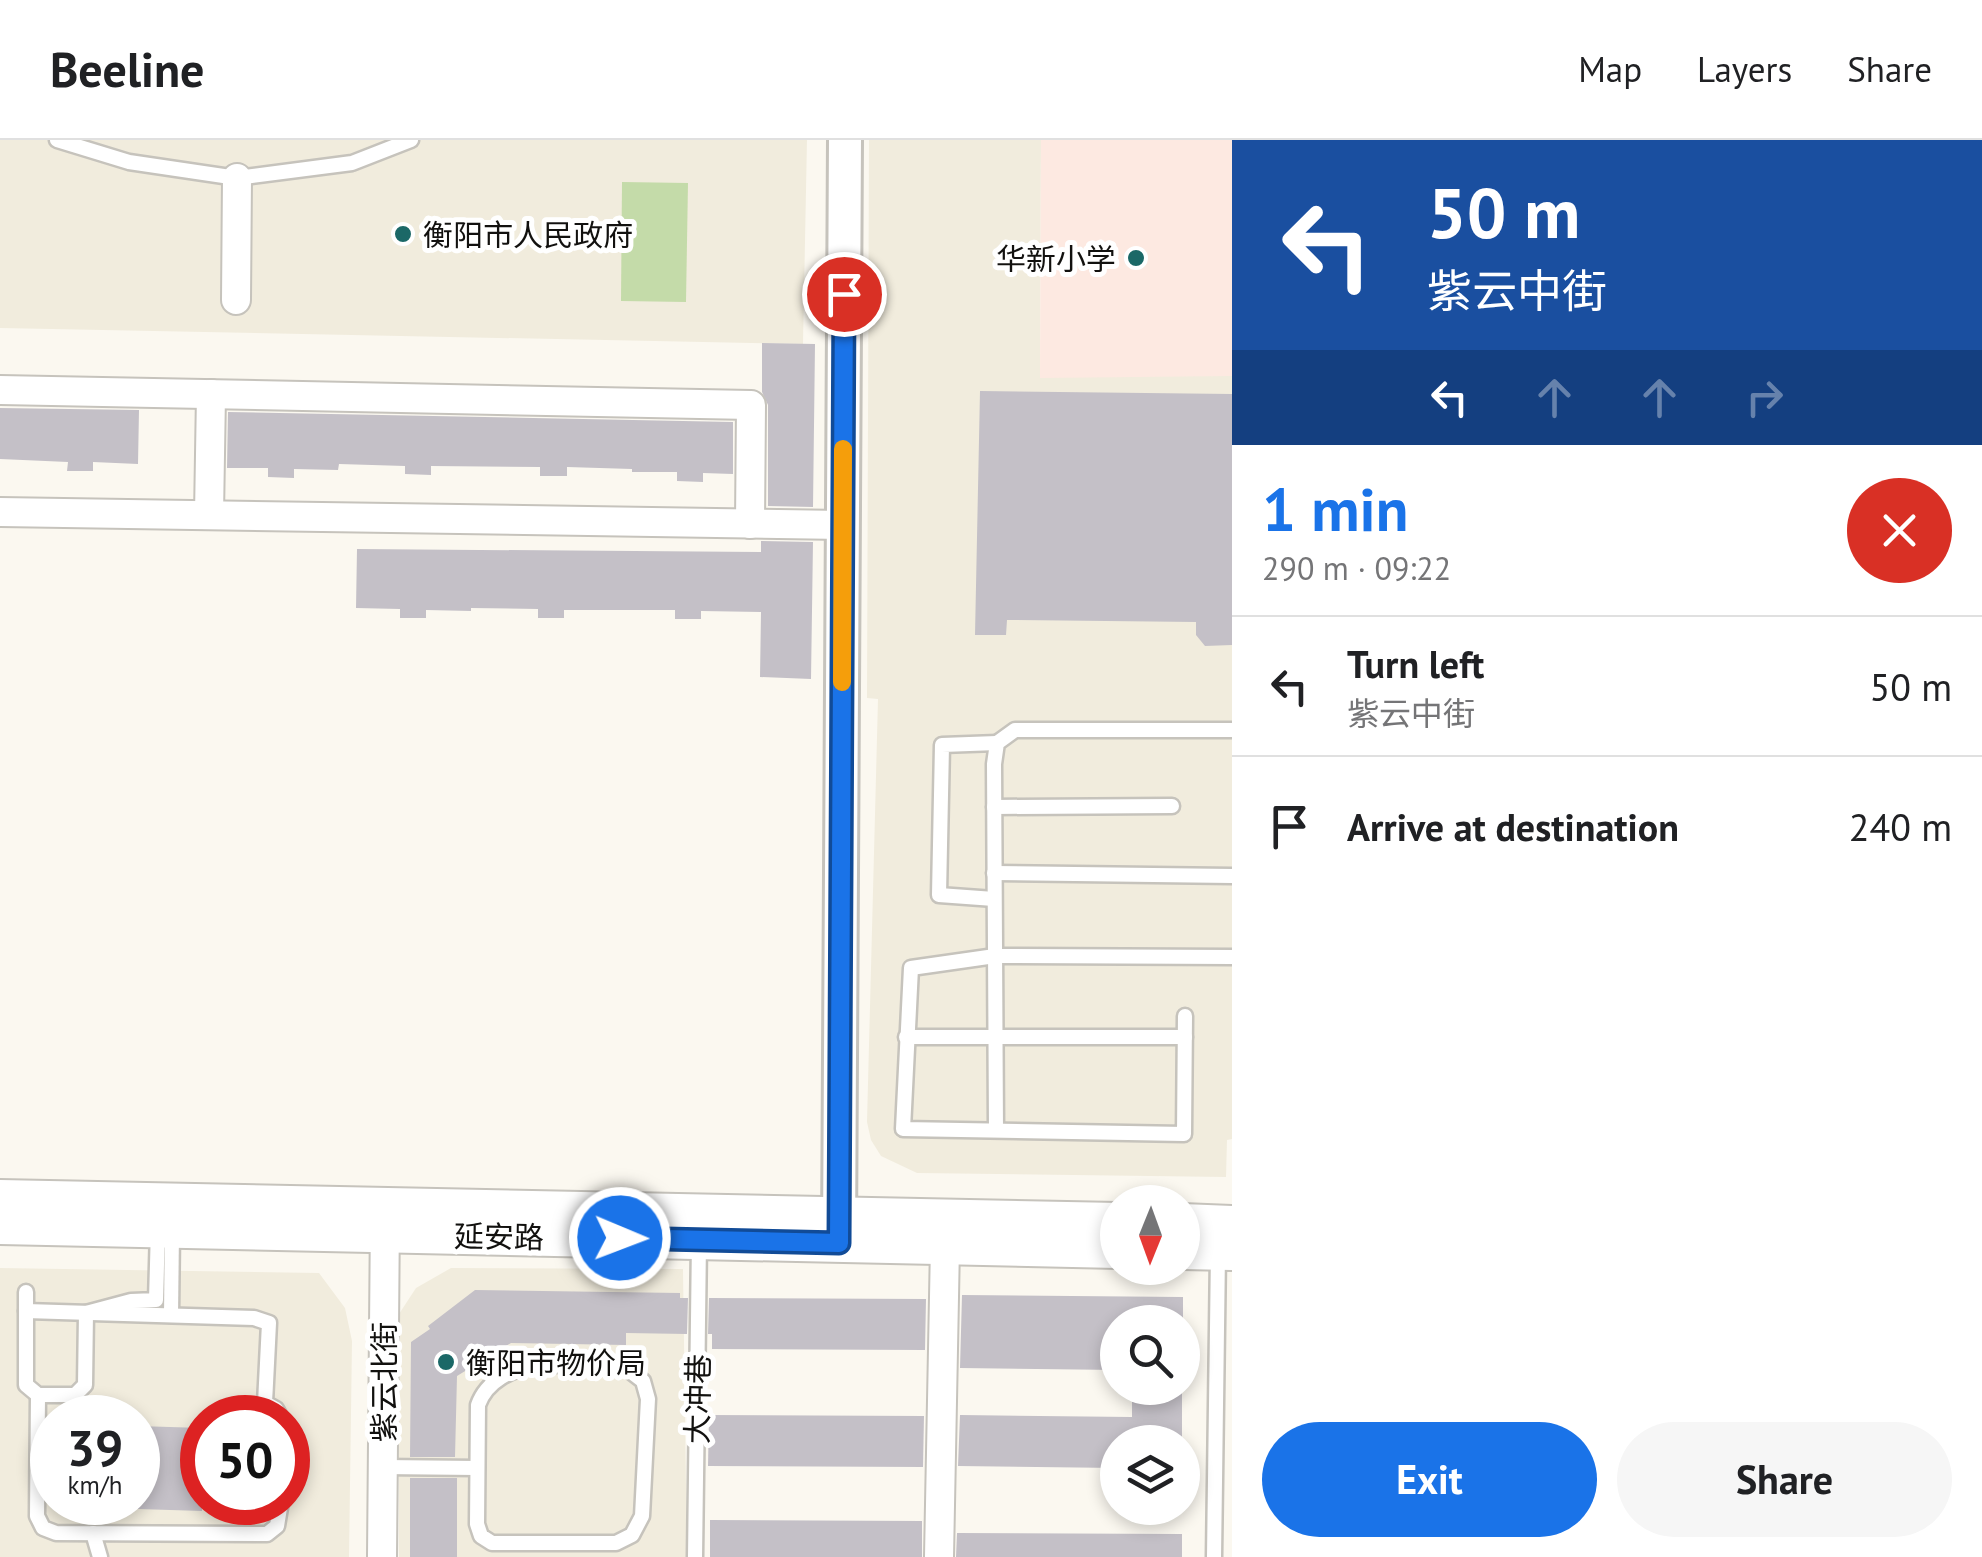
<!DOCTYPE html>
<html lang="en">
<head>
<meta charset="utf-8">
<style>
  :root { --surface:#fff; --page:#f6f6f6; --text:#202124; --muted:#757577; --line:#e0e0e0; --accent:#1a73e8 }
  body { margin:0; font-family:"PT Sans","Noto Sans SC",sans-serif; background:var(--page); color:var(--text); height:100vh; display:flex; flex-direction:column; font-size:38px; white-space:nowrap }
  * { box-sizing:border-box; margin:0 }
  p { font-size:32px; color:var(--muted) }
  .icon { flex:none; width:55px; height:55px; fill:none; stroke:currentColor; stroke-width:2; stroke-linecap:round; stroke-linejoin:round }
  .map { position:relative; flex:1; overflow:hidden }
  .details { display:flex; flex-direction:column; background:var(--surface); width:750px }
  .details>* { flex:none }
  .banner { background:#1a4fa0; color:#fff; overflow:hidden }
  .needle { width:65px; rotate:181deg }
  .fabs { position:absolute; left:1100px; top:1045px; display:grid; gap:20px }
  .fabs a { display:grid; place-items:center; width:100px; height:100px; border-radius:50%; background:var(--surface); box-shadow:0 5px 15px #0003; font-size:50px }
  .speed { position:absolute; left:30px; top:1255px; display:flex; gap:20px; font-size:50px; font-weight:700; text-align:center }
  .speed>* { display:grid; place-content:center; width:130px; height:130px; border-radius:50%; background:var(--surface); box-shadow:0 5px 15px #0003; line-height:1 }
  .speed small { font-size:25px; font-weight:400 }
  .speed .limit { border:15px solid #d22; background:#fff; color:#111 }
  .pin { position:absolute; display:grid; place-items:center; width:85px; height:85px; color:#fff; margin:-42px; border:5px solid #fff; border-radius:50%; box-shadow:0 2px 10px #0007 }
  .me { position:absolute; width:110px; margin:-55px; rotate:91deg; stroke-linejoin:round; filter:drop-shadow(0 0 8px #0008) }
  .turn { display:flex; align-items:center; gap:35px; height:210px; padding:0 30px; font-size:45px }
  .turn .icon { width:130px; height:130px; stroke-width:2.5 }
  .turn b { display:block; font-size:70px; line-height:85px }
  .lanes { display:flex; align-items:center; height:95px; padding:0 30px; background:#0003; justify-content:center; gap:50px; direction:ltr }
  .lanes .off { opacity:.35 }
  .round { display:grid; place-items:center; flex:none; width:105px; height:105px; border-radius:52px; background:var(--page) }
  .overview { display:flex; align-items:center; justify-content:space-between; height:170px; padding:0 30px }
  h1 { font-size:60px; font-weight:600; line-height:75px; color:var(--accent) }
  .cta { display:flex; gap:20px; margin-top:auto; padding:20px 30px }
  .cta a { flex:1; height:115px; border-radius:60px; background:var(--accent); color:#fff; font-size:40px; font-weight:600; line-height:115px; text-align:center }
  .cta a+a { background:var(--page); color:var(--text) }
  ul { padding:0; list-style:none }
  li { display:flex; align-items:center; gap:30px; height:140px; padding:0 30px; border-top:2px solid var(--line) }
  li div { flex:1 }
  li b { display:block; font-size:38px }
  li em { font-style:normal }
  header { display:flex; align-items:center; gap:60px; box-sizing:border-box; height:140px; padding:0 50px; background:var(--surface); border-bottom:2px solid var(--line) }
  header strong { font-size:48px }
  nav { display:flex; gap:55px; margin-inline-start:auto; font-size:35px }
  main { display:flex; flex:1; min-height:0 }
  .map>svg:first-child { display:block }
  .built { fill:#f1ecdd; fill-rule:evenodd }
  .education { fill:#fde9e1 }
  .green { fill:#c4dba9 }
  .building { fill:#c4c0c7 }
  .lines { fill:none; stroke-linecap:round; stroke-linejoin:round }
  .service-casing { stroke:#c6c3bc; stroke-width:19 }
  .minor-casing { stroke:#c6c3bc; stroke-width:32 }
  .tertiary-casing { stroke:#c6c3bc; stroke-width:38 }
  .secondary-casing { stroke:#c6c3bc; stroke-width:42 }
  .service { stroke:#fff; stroke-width:14 }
  .minor { stroke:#fff; stroke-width:28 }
  .tertiary { stroke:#fff; stroke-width:32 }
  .secondary { stroke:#fff; stroke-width:38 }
  .route-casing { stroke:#114b97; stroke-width:25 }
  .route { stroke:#1a73e8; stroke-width:18 }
  .slow { stroke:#f59e0b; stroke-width:18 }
  .poi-dot { fill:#1b6867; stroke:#fff; stroke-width:4 }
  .labels { text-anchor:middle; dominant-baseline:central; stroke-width:10; stroke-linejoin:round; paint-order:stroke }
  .poi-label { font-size:30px; fill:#12110f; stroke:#fff; text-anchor:start }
  .street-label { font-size:30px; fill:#12110f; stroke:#fff }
</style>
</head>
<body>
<header>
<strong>Beeline</strong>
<nav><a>Map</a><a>Layers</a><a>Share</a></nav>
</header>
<main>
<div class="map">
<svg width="1232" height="1417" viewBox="0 0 1232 1417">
  <rect width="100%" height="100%" fill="#fbf8f0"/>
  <!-- built -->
  <g class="built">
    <path d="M0 0H807L803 204 0 188Z"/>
    <path d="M869 0H1041L1040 236 1232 235V999L1227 1000 1226 1037 917 1033 881 1016 871 1000 867 982 878 559 867 558Z"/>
    <path d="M0 1128 319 1133 345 1168 352 1201 349 1417H0ZM52 1278H138V1362H52ZM202 1278H288V1362H202Z"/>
    <path d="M451 1128 683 1129 687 1417H399V1174L416 1148Z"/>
  </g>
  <!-- education -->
  <path class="education" d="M1041 0H1232V236L1040 238Z"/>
  <!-- green -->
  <path class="green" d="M622 42 688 43 686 162 621 161Z"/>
  <!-- building -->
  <g class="building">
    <path d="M762 203 815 204 813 367 768 366V265L762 252Z"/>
    <path d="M980 251 1232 254V505L1205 506 1196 495V482L1007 480 1006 495H975Z"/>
    <path d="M0 268 139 270 138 324 93 322V331H67L68 322 0 319Z"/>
    <path d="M228 272 733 282V334L703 333V342L677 341V332H632V329L567 327V336H540V327L431 326V335L405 334V326L339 324 338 330 294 329V338L268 337V328H227Z"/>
    <path d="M761 401 813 402 811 539 760 537 761 472 701 471V479H675V470H564V478H538V469L471 468V471L426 470V478H400V469L356 468 357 409 761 412Z"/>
    <path d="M475 1150 680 1153V1158H688L687 1194 626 1193V1205L511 1203 457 1236 455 1317H410L411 1202 430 1189 428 1186Z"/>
    <path d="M962 1155 1183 1157V1182H1118V1230L960 1228Z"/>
    <path d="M709 1158 926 1159 925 1210 712 1209V1194H708Z"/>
    <path d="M1132 1248H1182V1302H1118V1328L958 1326 960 1275 1132 1277Z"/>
    <path d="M709 1275 924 1276 923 1327 708 1326Z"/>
    <path d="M138 1286 202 1288V1371L138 1369Z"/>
    <rect x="410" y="1338" width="47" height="79"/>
    <path d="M710 1380 922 1381V1417H710Z"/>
    <path d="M957 1393 1182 1394V1417H956Z"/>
  </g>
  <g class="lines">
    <!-- service casing -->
    <g class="service-casing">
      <g id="service">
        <path d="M57 0 129 22 237 38 352 23 411 0"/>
        <path d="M994 667 1172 666"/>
        <path d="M994 733 1232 736"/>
        <path d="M994 759 939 755 942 605 997 603"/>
        <path d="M1185 876 1184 994 903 989 911 828 995 816 1232 817"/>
        <path d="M906 897H1185"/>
        <path d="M996 990 994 624 997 603 1015 590H1232"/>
        <path d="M26 1152V1245L38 1255H75L85 1245 86 1173 131 1161 156 1160 158 1089"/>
        <path d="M26 1171 254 1178 269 1183 265 1263 276 1269 281 1278"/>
        <path d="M171 1175 172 1091"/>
        <path d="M536 1224 626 1228 643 1241 648 1259 642 1376 632 1395 616 1403H492L481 1396 477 1384 478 1265C487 1240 511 1230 536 1224Z"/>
        <path d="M38 1255 37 1376 43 1388 56 1393 267 1394 277 1386 281 1362"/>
        <path d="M383 1327 477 1328"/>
        <path d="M93 1393 100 1417"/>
        <path d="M695 1417 699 1101"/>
        <path d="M1214 1417 1218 1112"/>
      </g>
    </g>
    <!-- minor casing -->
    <g class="minor-casing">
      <g id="minor">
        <path d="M236 160 237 38"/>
        <path d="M0 250 751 265 750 384"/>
        <path d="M0 372 843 385"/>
        <path d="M209 375 211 254"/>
        <path d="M382 1417 385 1074"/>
        <path d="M939 1417 945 1105"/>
      </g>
    </g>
    <!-- tertiary casing -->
    <g class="tertiary-casing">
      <path id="tertiary" d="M839 1099 845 0"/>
    </g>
    <!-- secondary casing -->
    <g class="secondary-casing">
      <g id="secondary">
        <path d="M0 1059 1118 1082"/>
        <path d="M1182 1083 1232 1085"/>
        <path d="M0 1085 1118 1109"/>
        <path d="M1182 1110 1232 1111"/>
      </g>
    </g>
    <!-- service -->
    <use href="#service" class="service"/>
    <!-- minor -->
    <use href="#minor" class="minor"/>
    <!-- tertiary -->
    <use href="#tertiary" class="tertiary"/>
    <!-- secondary -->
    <use href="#secondary" class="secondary"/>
  </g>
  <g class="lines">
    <!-- route casing -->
    <g class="route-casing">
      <path id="route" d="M620 1098 839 1103 844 154"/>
    </g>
    <!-- route -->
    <use href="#route" class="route"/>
    <!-- slow -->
    <path class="slow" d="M842 542 843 309"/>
  </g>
  <!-- markers -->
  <g class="poi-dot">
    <circle cx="403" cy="94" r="10"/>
    <circle cx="1136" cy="118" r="10"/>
    <circle cx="446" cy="1222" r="10"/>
  </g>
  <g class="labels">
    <!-- poi labels -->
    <g class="poi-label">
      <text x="423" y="94">衡阳市人民政府</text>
      <text x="1116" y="118" text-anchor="end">华新小学</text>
      <text x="466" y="1222">衡阳市物价局</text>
    </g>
    <!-- street labels -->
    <g class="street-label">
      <text transform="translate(499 1096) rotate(1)">延安路</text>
      <text transform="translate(383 1242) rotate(-90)">紫云北街</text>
      <text transform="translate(697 1259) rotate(-89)">大冲巷</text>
    </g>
  </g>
</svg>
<div class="fabs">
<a><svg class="needle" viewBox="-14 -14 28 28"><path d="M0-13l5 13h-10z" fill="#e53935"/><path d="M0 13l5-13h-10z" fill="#757577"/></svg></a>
<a><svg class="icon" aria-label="search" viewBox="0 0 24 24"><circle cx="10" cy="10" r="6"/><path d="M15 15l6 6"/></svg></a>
<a><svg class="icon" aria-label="layers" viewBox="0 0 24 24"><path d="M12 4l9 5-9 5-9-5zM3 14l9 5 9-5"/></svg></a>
</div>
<div class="speed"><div>39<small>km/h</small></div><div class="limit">50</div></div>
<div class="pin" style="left:844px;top:154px;background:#d93025"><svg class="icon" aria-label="arrive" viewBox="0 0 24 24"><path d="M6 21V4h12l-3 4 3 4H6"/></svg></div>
<svg class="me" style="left:620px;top:1098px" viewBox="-20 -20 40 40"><circle r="17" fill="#1a73e8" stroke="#fff" stroke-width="3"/><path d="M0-11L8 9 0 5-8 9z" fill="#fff"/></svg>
</div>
<section class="details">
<div class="banner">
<div class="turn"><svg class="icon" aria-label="left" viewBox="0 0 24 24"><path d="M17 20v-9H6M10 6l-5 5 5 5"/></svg><div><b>50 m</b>紫云中街</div></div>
<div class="lanes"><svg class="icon" aria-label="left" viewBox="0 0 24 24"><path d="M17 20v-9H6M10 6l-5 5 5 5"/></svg><svg class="icon off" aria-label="ahead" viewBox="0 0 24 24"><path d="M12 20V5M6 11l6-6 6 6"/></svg><svg class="icon off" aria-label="ahead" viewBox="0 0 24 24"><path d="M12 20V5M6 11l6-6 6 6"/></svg><svg class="icon off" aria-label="right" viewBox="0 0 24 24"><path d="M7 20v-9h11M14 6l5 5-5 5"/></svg></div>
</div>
<div class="overview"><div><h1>1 min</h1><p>290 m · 09:22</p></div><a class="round" style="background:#d93025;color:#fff"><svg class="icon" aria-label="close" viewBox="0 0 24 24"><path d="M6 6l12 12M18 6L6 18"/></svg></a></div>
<ul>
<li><svg class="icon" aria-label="left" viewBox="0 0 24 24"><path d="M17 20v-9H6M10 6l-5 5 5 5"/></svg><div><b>Turn left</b><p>紫云中街</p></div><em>50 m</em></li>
<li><svg class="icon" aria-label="arrive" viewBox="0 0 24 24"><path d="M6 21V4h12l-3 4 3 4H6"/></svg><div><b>Arrive at destination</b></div><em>240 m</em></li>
</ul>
<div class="cta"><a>Exit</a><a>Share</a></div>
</section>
</main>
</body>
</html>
